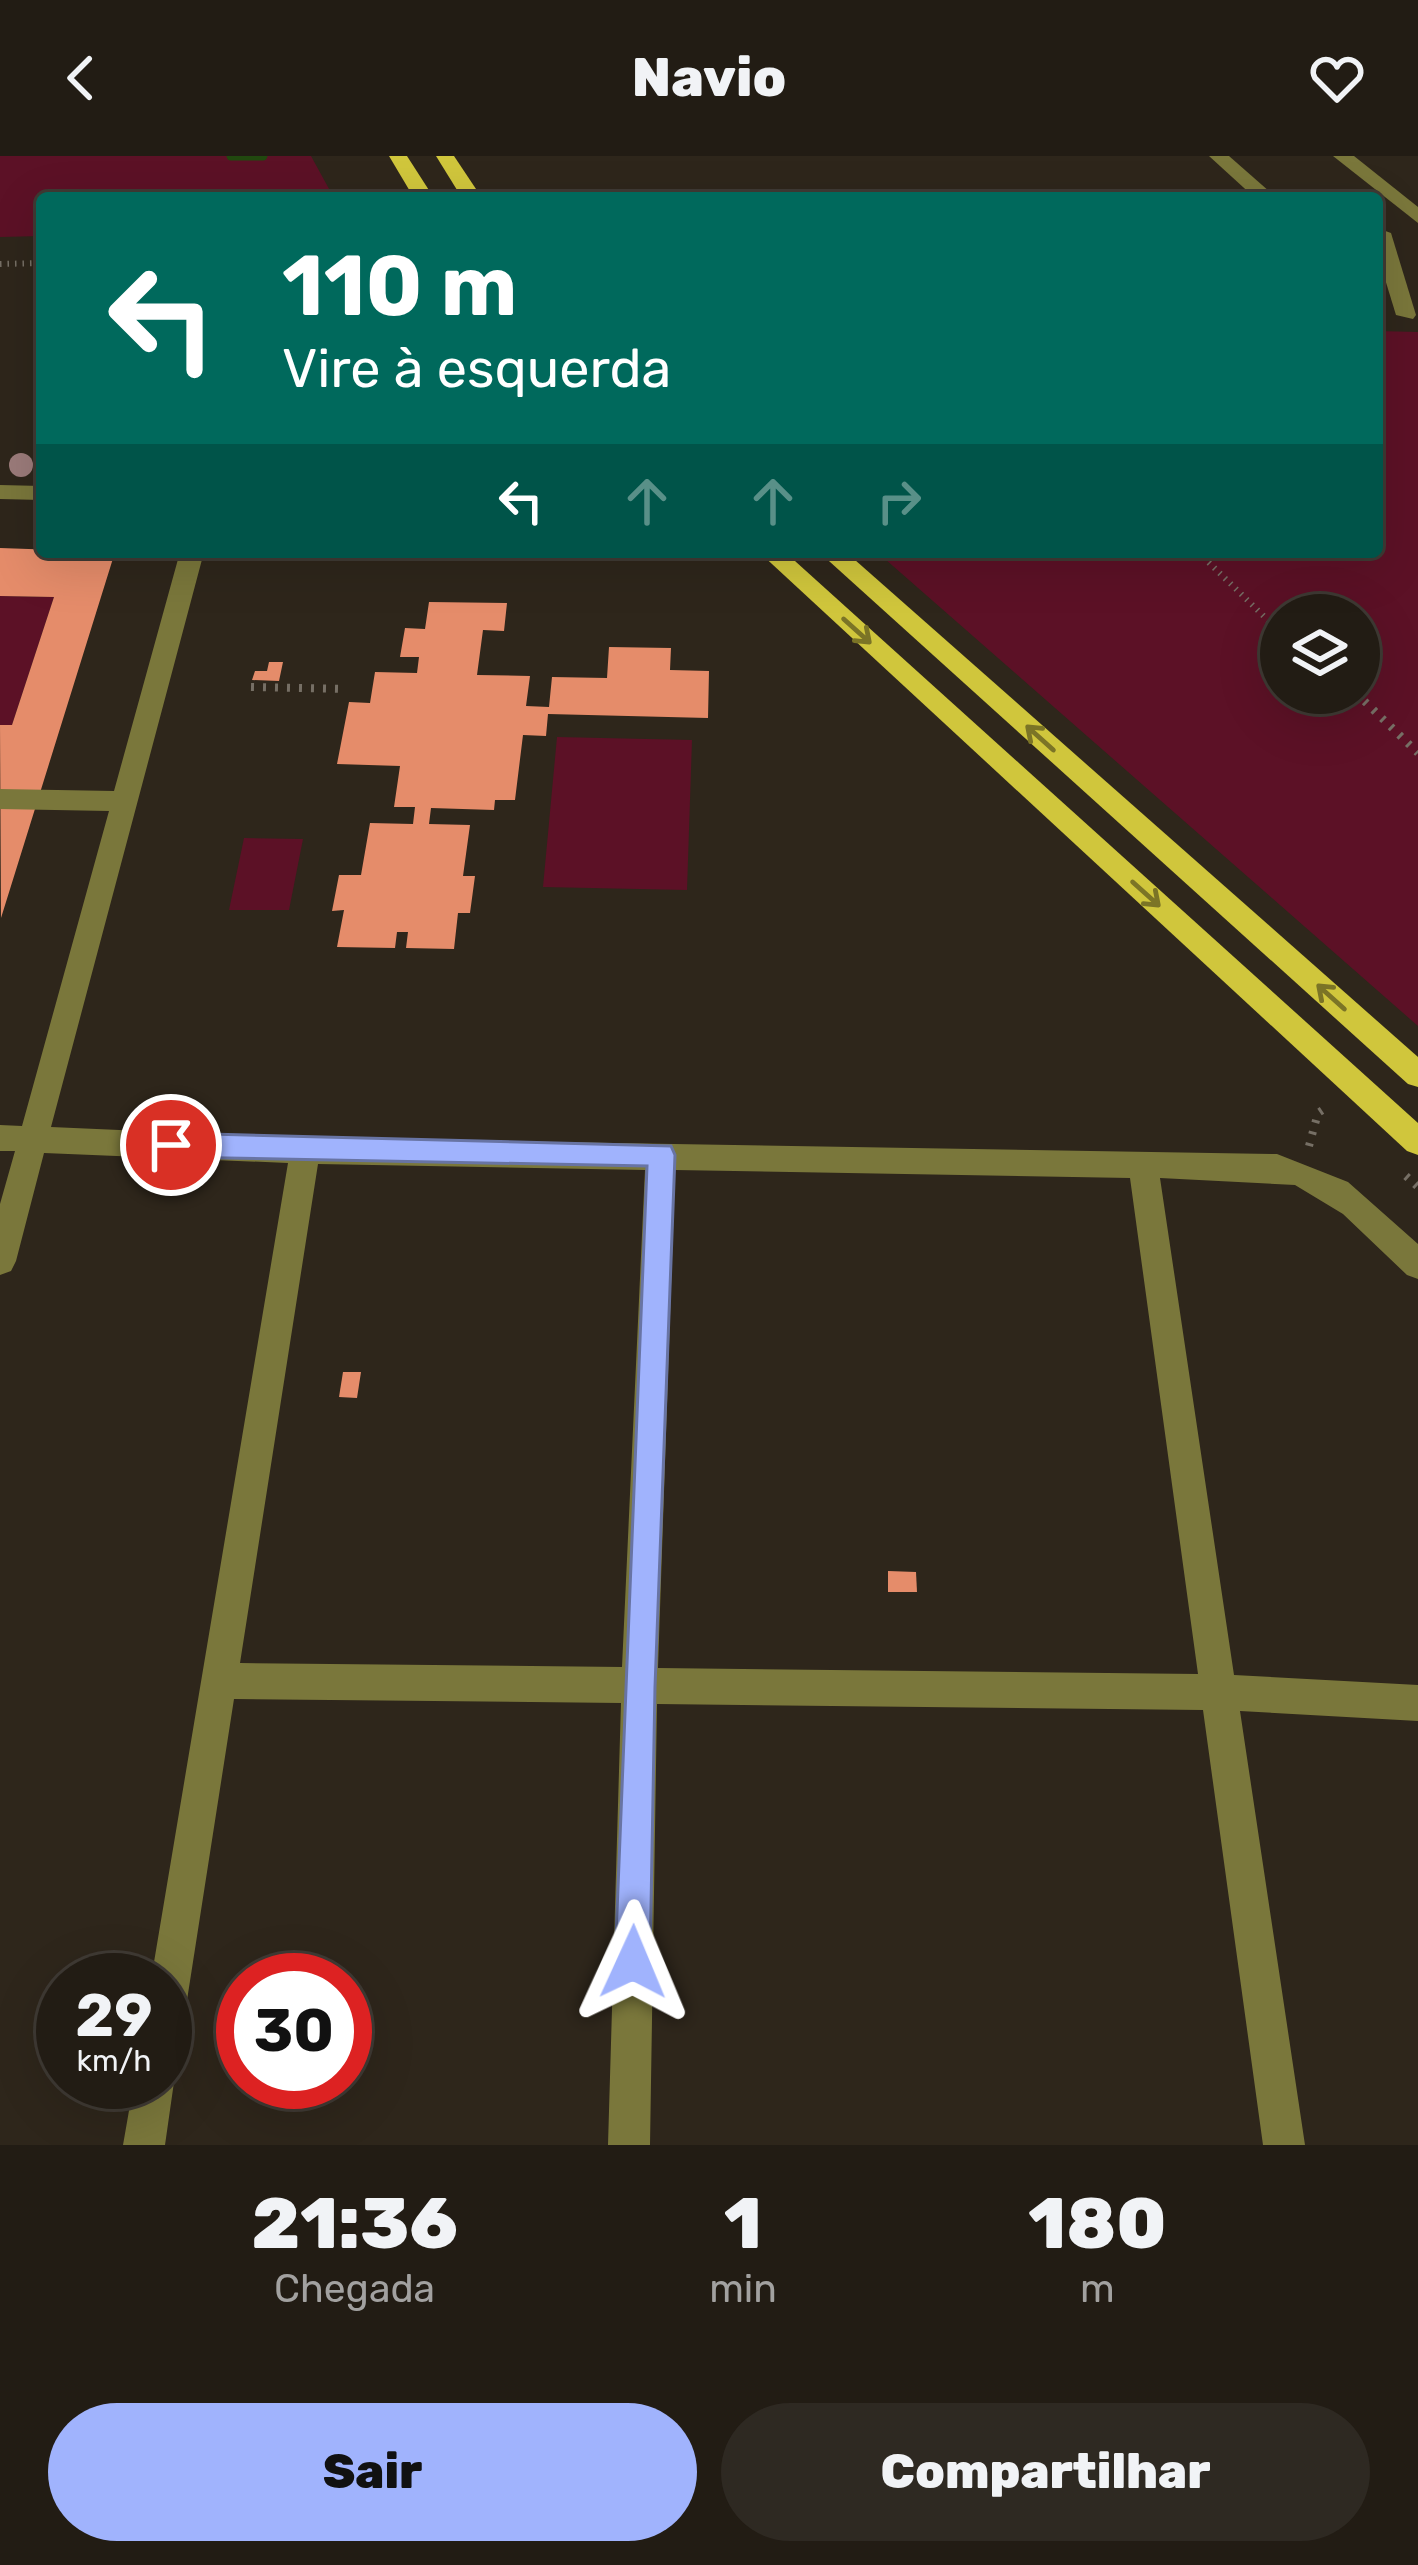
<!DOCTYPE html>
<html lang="pt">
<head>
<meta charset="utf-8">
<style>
  :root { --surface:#221c14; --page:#2e2922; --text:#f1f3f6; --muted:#a2a1a0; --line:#3f3a34; --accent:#a0b3fd }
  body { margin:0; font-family:Rubik,sans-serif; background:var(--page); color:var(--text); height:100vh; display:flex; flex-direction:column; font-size:45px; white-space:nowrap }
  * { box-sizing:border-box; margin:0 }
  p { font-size:39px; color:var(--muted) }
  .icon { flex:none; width:66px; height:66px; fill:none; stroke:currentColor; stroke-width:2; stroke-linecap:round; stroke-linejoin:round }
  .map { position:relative; height:1989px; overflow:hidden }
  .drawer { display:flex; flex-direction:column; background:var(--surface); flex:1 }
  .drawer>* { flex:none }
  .guide { position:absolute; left:36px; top:36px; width:1347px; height:366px; border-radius:12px; box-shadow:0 12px 48px #0002,0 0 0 3px var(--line); background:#00695c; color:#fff; overflow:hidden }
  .fabs { position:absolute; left:1260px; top:438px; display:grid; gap:24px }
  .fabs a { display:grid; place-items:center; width:120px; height:120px; border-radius:50%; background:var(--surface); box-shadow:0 12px 48px #0002,0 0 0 3px var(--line); font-size:60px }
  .speed { position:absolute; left:36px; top:1797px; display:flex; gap:24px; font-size:60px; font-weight:700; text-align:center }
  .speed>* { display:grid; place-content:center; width:156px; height:156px; border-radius:50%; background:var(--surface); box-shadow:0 12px 48px #0002,0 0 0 3px var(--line); line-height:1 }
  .speed small { font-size:30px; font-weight:400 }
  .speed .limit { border:18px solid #d22; background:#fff; color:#111 }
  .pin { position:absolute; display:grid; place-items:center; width:102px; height:102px; color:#fff; margin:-51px; border:6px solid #fff; border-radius:50%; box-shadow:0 3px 12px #0007 }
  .me { position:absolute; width:132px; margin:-66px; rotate:1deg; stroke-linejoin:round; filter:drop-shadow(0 0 9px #0008) }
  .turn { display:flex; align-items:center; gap:42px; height:252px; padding:0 48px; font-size:54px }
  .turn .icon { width:156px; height:156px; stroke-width:2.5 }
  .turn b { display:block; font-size:84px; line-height:102px }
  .lanes { display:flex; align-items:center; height:114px; padding:0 48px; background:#0003; justify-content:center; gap:60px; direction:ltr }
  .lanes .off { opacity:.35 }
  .eta { display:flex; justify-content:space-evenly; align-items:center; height:204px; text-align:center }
  .eta b { font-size:72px; font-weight:800; line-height:84px }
  .cta { display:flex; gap:24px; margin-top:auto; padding:24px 48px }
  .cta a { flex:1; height:138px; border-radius:72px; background:var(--accent); color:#111; font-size:48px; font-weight:800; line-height:138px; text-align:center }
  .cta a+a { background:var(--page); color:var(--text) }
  header { display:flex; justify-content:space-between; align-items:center; height:156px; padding:0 48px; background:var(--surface); font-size:54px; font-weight:800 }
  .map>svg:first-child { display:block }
  .green { fill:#5c1126; fill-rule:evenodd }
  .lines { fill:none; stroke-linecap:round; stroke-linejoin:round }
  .stream { stroke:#21480f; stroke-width:9 }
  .building { fill:#e58c6a }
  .path-far1 { stroke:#766f65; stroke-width:6; stroke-dasharray:1.5 6; stroke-linecap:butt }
  .path { stroke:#766f65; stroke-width:8; stroke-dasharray:3 9; stroke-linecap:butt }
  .minor { fill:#7a773b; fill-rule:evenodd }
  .major { fill:#d0c63c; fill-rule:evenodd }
  .tree { fill:#9b7b7a }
  .oneway { stroke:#7b7426 }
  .route { fill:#a0b3fd; stroke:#6874a4; stroke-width:3 }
</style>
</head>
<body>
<header><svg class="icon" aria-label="back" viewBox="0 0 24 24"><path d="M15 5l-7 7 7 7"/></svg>Navio<svg class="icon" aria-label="heart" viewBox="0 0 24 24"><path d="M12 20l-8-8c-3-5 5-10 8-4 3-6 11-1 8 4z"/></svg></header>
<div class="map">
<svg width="1418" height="1989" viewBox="0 0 1418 1989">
  <rect width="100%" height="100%" fill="#2e261b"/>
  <!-- green -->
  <g class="green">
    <path d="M0 0H311L334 42H42V80L0 81Z"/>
    <path d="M1377 175 1418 176V870L877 396H1377ZM1281 459H1359V537H1281Z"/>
    <path d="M0 440 54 441 12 569H0Z"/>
    <path d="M557 581 692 584 687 734 543 731Z"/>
    <path d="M244 682 303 683 289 754H229Z"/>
  </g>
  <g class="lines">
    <!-- stream -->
    <path class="stream" d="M231 0H263"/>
  </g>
  <!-- building -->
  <g class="building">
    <path d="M0 392 115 396 1 762 0 569H12L54 441 0 440Z"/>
    <path d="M429 446 507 447 504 475 483 474 477 519 530 520 526 550 549 551 552 521 607 522 609 491 671 492 670 514 709 515 708 562 548 558 546 580 523 579 515 644H495L494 654 431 652 429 668 470 669 463 720H475L470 757H458L454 793 406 792 408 776H397L395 792 337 791 344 754 332 755 339 719H361L370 667 413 668 415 651H394L400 610 337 608 349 546 370 547 375 516 417 517 419 501H400L405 472 425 473Z"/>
    <path d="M269 506H283L279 525 252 524 255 515H267Z"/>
    <path d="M343 1216H361L357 1242 339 1241Z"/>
    <path d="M888 1415 916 1416 917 1436H888Z"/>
  </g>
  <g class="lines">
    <!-- path-far1 -->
    <g class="path-far1">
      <path d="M0 108 42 107"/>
      <path d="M1198 396 1281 477"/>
    </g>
    <!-- path -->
    <g class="path">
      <path d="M251 531 345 533"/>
      <path d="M1356 537 1418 597"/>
      <path d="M1309 990 1318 957 1327 951"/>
      <path d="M1406 1020 1418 1031"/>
    </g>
    <!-- minor -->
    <g class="minor">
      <path d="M1209 0H1229L1277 42H1255Z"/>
      <path d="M1333 0H1354L1418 51V67Z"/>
      <path d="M1377 72 1391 77 1416 159 1413 163 1396 159 1377 97Z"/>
      <path d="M0 329 42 330V344L0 343Z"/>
      <path d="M180 396H204L51 971 305 982 1277 998 1348 1026 1418 1088V1123L1407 1119 1343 1058 1295 1029 1160 1022 1234 1519 1418 1529V1565L1240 1555 1305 1989H1263L1203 1554 657 1548 650 1989H608L621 1547 234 1543 185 1857 179 1871 165 1877V1824H151L288 1007 44 997 16 1105 11 1115 0 1119V1048L15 995H0V969L22 970 109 655 0 653V633L114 635ZM318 1008 645 1014 622 1511 240 1507ZM675 1014 1130 1022 1198 1518 658 1512Z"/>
      <path d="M165 1910 174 1926 165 1989H123L134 1926H165Z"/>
    </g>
    <!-- major -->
    <g class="major">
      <path d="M389 0H407L434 42H414Z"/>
      <path d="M436 0H454L482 42H462Z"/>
      <path d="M759 396H785L1418 967V999L1407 995Z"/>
      <path d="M819 396H846L1418 901V931L1408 928Z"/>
    </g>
  </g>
  <!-- trees -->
  <circle class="tree" cx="21" cy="309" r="12"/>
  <!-- one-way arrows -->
  <defs><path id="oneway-shaft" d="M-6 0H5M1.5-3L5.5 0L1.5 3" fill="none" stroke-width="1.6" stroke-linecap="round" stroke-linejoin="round" transform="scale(3)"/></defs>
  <g class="oneway">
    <use href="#oneway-shaft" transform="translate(857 475) rotate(42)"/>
    <use href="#oneway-shaft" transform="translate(1040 582) rotate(-138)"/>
    <use href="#oneway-shaft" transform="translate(1146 738) rotate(42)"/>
    <use href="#oneway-shaft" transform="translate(1331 841) rotate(-138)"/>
  </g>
  <!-- route -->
  <path class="route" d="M171 977 671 990 675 999 655 1531 650 1806 645 1818 633 1823 620 1818 615 1806 647 1010 171 1001 162 997 158 989 162 981Z"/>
</svg>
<div class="fabs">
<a><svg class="icon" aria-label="layers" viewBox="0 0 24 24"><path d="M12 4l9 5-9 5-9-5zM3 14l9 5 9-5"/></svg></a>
</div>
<div class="speed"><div>29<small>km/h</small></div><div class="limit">30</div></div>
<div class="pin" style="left:171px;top:989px;background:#d93025"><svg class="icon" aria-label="arrive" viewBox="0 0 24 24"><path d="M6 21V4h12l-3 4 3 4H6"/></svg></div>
<svg class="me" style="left:633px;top:1806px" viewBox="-20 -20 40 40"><path d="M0-17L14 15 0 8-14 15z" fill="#a0b3fd" stroke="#fff" stroke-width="4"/></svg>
<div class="guide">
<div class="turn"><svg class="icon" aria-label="left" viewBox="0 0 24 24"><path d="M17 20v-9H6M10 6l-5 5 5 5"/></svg><div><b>110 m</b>Vire à esquerda</div></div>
<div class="lanes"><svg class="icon" aria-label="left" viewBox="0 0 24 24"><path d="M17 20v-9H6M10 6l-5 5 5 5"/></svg><svg class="icon off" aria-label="ahead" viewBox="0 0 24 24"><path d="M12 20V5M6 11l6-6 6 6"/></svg><svg class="icon off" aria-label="ahead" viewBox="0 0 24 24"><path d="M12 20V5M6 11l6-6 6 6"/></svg><svg class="icon off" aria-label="right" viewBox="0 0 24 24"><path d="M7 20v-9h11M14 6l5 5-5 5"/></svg></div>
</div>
</div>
<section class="drawer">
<div class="eta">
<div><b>21:36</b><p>Chegada</p></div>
<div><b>1</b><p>min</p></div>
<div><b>180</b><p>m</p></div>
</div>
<div class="cta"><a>Sair</a><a>Compartilhar</a></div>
</section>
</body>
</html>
